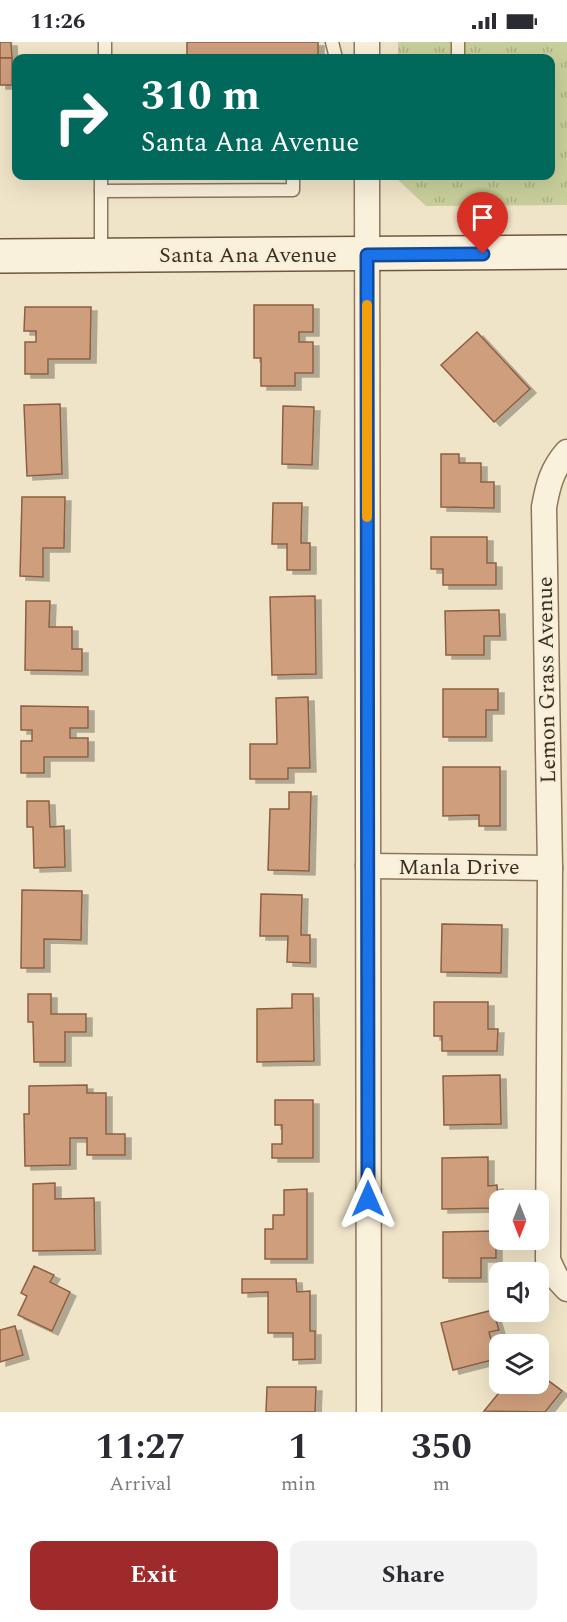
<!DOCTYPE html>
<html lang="en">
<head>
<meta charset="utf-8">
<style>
  :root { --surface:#fff; --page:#f2f2f3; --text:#2b2b33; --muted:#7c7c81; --accent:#9e2a2b }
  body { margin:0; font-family:Spectral,serif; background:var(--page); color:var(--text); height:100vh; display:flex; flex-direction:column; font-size:22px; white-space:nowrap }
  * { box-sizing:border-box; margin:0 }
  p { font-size:20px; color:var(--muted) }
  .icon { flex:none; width:33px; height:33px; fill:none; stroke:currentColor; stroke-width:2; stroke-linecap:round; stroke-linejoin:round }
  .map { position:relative; height:1370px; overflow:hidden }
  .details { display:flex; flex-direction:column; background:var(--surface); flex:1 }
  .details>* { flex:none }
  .banner { position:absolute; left:12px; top:12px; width:543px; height:126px; border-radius:12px; box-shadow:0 6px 24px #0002; background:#00695c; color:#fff; overflow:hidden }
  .needle { width:39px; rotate:180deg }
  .controls { position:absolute; left:489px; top:1148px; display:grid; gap:12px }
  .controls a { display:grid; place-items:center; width:60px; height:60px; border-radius:12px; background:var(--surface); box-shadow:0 6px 24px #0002; font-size:30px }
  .pin { position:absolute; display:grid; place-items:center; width:51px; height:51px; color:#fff; margin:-62px -26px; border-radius:50% 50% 50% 0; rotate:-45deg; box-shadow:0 0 6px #0007 }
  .pin .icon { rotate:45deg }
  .me { position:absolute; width:66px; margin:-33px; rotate:0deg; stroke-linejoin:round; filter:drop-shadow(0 0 4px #0008) }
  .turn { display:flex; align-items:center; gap:21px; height:126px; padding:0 30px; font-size:27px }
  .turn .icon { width:78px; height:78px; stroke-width:2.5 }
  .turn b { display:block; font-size:42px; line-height:51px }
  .eta { display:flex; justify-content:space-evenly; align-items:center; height:102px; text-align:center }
  .eta b { font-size:36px; font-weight:700; line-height:42px }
  .cta { display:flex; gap:12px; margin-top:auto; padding:12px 30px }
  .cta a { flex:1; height:69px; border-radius:12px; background:var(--accent); color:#fff; font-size:24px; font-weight:700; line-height:69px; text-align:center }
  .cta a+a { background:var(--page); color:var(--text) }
  .status { display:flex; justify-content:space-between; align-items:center; height:42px; padding:0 30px; background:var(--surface); direction:ltr }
  .status svg { height:16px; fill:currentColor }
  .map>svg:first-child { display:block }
  .park { fill:url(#park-tufts) }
  .building { fill:#cf9f7d; stroke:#8d5f41; stroke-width:1.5; filter:url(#shadow) }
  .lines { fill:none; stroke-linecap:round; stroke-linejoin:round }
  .lane-casing { stroke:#8d765c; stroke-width:15 }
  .street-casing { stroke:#8d765c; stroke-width:27 }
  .secondary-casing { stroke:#6f573f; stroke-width:36 }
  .lane { stroke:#faf1dc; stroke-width:12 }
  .street { stroke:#faf1dc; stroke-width:24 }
  .secondary { stroke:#faf1dc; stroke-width:33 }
  .route-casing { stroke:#114b97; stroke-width:15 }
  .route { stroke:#1a73e8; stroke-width:10 }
  .slow { stroke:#f59e0b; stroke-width:10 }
  .labels { text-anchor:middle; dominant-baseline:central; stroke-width:4.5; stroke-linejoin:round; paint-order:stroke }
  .street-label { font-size:22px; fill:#3d2e20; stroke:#f7eed8 }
</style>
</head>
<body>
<div class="status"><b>11:26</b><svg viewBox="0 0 49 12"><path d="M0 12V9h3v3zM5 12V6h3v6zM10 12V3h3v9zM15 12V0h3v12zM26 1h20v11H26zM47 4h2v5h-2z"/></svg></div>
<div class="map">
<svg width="567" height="1370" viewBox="0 0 567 1370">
  <defs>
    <pattern id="park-tufts" width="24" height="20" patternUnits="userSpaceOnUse" patternTransform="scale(1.5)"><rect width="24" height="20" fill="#c9cf9b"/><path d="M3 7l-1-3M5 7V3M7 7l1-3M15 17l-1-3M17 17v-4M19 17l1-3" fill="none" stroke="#aeb285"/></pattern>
    <filter id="shadow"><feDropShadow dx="6" dy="4" stdDeviation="0" flood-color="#0004"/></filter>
  </defs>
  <rect width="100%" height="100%" fill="#f0e4c8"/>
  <!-- park -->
  <path class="park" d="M398 0H567V163L426 164 398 138V134H550V16H398Z"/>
  <!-- building -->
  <g class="building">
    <path d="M0 0H11L12 16H0Z"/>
    <rect x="187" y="0" width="131" height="16"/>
    <rect x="0" y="16" width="12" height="27"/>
    <path d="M254 263H313V290H299V300H313V331H295V344H261V316H254Z"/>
    <path d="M25 265H91L90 317H48V332H25V300H36V289H24Z"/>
    <path d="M477 290 530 347 494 380 441 323Z"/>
    <path d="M60 362 62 432 27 434 24 363Z"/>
    <path d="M283 364 314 365 312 423 282 422Z"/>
    <path d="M441 412H459V421H481V440H494V466L441 465Z"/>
    <path d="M22 455H65L64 506H43V535L20 534Z"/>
    <path d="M273 461H302L301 501H310V528H287V502H272Z"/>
    <path d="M431 495H487V521H496V543H443V527H431Z"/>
    <path d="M315 554 316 632 272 633 270 555Z"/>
    <path d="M26 559H50L49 585H72V607H82V629L25 628Z"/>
    <path d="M499 568 500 594H484V613H446L445 569Z"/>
    <path d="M443 647H498V668H486V695H443Z"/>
    <path d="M308 655 310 726H288V737H250V702H277L276 656Z"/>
    <path d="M21 664 88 665V686H70V696H88V715H44V731H21V699H32V688H21Z"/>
    <path d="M443 725H500V784H479V773L443 774Z"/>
    <path d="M289 750H311L309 829 268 828 270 767H289Z"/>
    <path d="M27 759H49L50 785 64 784 65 825 34 826 33 785H27Z"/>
    <path d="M22 848 82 849 81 898 44 897V926H21Z"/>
    <path d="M261 852 302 853 301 893H310V921L287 920 288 894H260Z"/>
    <path d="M442 882 502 883 501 931 441 930Z"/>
    <path d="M28 952H51V972H86V990H65V1020H34L33 980H28Z"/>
    <path d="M292 952H313L314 1019 257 1020V967L292 966Z"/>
    <path d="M434 960H488V987H498L497 1009H442V994H434Z"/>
    <path d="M500 1033 501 1082 444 1083 443 1034Z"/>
    <path d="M87 1043V1051H106V1092H125V1113H87V1096H70V1123L25 1124 24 1072H29V1044Z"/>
    <path d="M275 1058H313V1116H272V1102H282V1083H275Z"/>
    <path d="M488 1115V1144L497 1143 498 1166 442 1167V1116Z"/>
    <path d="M55 1141V1157L94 1156 95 1208 33 1209V1142Z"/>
    <path d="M307 1147V1217H265V1187H273V1173H284V1148Z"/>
    <path d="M496 1189V1216H481V1236H443V1190Z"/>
    <path d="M34 1224 54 1233 50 1240 70 1250 52 1289 18 1273 27 1254 21 1251Z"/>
    <path d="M242 1237H296L297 1250 310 1249V1289H315V1317L293 1318V1291H268V1250L242 1251Z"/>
    <path d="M493 1268 499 1288 489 1290 496 1317 453 1328 441 1281Z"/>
    <path d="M15 1284 23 1313 0 1320V1288Z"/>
    <path d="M538 1331 562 1349 545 1370 484 1369 507 1341H538Z"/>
    <path d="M267 1345H316L315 1370H266Z"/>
  </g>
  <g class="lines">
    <!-- lane casing -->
    <g class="lane-casing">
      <g id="lane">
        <path d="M105 0V16"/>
        <path d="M332 0 336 16"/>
        <path d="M458 0V16"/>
        <path d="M101 149 293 148V134"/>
        <path d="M101 213V134"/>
      </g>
    </g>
    <!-- street casing -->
    <g class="street-casing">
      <g id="street">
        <path d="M367 16V0"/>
        <path d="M367 134 369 1370"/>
        <path d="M567 410C552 427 548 443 544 465L550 826 548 1218 556 1235 567 1247"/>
        <path d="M368 824 550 826"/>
      </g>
    </g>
    <!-- secondary casing -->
    <g class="secondary-casing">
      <path id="secondary" d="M0 214 567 210"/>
    </g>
    <!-- lane -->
    <use href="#lane" class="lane"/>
    <!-- street -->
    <use href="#street" class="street"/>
    <!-- secondary -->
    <use href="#secondary" class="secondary"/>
  </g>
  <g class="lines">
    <!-- route casing -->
    <g class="route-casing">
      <path id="route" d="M368 1157 367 213 483 212"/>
    </g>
    <!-- route -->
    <use href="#route" class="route"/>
    <!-- slow -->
    <path class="slow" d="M367 263V475"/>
  </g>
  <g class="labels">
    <!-- street labels -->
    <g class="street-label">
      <text x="248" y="213">Santa Ana Avenue</text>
      <text transform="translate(547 638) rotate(-91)">Lemon Grass Avenue</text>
      <text x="459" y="825">Manla Drive</text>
    </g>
  </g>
</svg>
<div class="controls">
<a><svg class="needle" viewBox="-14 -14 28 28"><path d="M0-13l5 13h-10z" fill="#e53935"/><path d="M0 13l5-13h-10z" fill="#7c7c81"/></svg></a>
<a><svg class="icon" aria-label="sound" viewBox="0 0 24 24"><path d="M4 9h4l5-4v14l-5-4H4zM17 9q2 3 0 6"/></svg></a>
<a><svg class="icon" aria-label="layers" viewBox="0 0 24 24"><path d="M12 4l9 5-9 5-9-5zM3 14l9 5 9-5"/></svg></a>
</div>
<div class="pin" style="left:483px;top:212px;background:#d93025"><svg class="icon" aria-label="arrive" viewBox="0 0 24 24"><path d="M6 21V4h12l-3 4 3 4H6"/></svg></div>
<svg class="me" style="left:368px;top:1157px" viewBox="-20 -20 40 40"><path d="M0-17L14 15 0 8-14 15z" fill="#1a73e8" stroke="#fff" stroke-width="4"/></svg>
<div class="banner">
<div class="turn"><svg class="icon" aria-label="right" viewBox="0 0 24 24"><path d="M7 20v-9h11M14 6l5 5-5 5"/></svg><div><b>310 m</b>Santa Ana Avenue</div></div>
</div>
</div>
<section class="details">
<div class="eta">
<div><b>11:27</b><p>Arrival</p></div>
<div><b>1</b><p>min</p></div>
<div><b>350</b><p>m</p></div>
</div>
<div class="cta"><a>Exit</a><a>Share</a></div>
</section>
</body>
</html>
